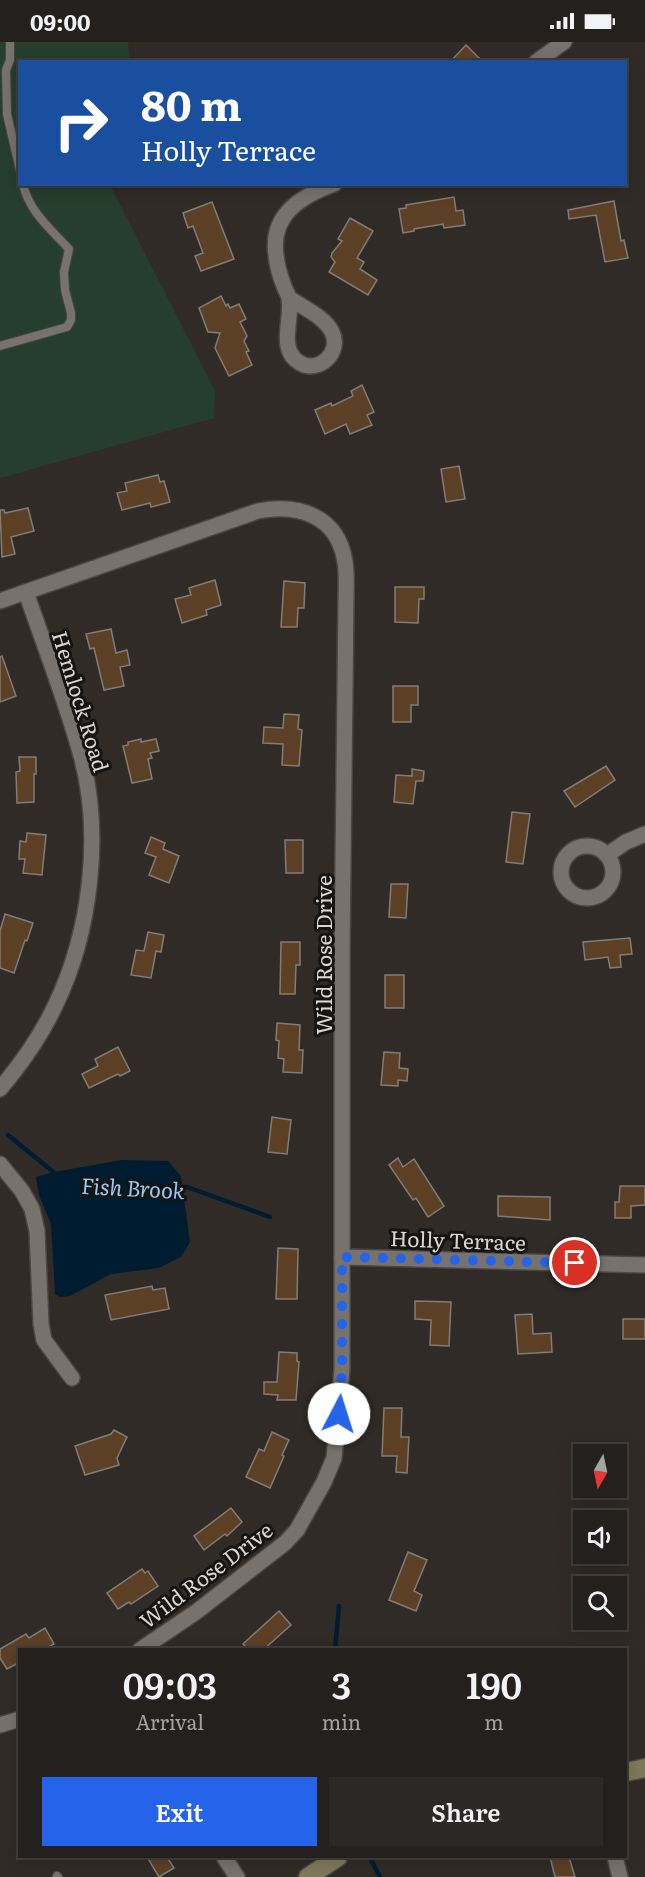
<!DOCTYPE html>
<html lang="en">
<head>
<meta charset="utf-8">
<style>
  :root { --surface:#24201d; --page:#2c2826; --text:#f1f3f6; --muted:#a3a3a4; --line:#413e3b; --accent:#2563eb }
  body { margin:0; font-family:Literata,serif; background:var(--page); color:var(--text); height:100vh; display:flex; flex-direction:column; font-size:22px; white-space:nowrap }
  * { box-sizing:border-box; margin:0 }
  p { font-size:20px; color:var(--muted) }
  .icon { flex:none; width:33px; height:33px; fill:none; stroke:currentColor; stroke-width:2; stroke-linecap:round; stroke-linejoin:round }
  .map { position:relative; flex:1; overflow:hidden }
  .panel { position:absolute; left:18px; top:1606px; width:609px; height:210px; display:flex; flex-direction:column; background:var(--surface); border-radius:0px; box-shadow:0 3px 15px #0003,0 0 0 2px var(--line) }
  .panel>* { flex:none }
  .guide { position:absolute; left:18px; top:18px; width:609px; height:126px; border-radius:0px; box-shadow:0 3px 15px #0003,0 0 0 2px var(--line); background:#1a4fa0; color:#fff; overflow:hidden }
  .needle { width:39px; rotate:189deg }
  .tools { position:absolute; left:573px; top:1402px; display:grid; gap:12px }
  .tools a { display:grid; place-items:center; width:54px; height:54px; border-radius:0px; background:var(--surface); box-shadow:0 3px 15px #0003,0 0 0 2px var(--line); font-size:30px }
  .pin { position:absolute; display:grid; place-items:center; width:51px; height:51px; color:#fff; margin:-26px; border:3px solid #fff; border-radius:50%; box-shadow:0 2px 6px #0007 }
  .me { position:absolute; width:66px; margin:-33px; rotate:5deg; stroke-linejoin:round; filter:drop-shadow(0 0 4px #0008) }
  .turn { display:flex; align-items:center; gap:21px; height:126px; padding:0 24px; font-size:27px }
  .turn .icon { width:78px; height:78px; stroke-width:2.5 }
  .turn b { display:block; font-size:42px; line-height:51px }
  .eta { display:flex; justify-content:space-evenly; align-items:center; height:102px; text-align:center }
  .eta b { font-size:36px; font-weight:600; line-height:42px }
  .primary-button { display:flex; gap:12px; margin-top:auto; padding:12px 24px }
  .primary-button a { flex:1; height:69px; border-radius:0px; background:var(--accent); color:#fff; font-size:24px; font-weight:600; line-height:69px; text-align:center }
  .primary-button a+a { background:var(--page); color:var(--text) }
  .status { display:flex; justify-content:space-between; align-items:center; height:42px; padding:0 30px; background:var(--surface); direction:ltr }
  .status svg { height:16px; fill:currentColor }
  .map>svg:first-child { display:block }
  .green { fill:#263e2d }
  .water { fill:#001c30 }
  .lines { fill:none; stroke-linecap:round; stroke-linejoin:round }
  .stream { stroke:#001c30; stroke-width:4.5 }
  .building { fill:#5b4026; stroke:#827c77; stroke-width:1.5 }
  .lane-casing { stroke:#4a4643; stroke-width:10 }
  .street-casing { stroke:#4a4643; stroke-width:18 }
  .secondary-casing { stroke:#4a4643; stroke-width:21 }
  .lane { stroke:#77726d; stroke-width:8 }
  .street { stroke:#77726d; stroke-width:15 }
  .secondary { stroke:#7f795b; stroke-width:18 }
  .route { stroke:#2563eb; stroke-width:10; stroke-dasharray:0 18 }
  .labels { text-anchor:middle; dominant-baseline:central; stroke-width:6; stroke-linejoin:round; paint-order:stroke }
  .street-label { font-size:21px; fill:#d9d6d3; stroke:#161412 }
  .water-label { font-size:22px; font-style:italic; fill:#92caf5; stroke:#161412 }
</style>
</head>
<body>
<div class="status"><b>09:00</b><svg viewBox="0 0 49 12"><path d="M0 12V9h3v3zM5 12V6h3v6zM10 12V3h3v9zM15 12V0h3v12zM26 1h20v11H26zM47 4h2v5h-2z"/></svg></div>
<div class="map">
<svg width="645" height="1835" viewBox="0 0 645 1835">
  <rect width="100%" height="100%" fill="#302b27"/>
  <!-- green -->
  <path class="green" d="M0 0H128L130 19 20 20V142L110 143 215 349 214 376 0 436Z"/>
  <!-- water -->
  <path class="water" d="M122 1118 168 1119 181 1134 190 1200 181 1215 159 1226 111 1232 70 1254 60 1255 55 1252 51 1182 39 1153 36 1135 54 1130Z"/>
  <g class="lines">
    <!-- stream -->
    <g class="stream">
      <path d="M8 1093 57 1133"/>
      <path d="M179 1145H187L270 1175"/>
      <path d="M335 1608 339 1564"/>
      <path d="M371 1818 380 1835"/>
    </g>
  </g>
  <!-- building -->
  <g class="building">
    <path d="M466 3 483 20H450Z"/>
    <path d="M454 155 456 169 463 168 465 183 444 186 443 182 414 187V189L403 191 399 167 406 166V163Z"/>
    <path d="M614 159 621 199 624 198 628 216 605 220 596 173 569 177 568 168Z"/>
    <path d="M212 160 234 217 201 229 195 214 203 211 193 184 188 186 183 171Z"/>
    <path d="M350 176 373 189 357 216 364 220 360 227 377 238 368 253 329 230 335 220 331 215 332 211 342 199 338 197Z"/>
    <path d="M221 254 226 264 228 262 230 266 239 262 246 277 240 280 247 294 244 299 249 309 246 310 252 323 229 334 215 306 220 291 208 290 199 266Z"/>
    <path d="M362 343 374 370 367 373 372 383 350 392 346 382 325 392 315 368 331 361 332 364 353 354 351 349Z"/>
    <path d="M459 424 465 457 446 460 441 427Z"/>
    <path d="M158 433 160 440 164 439 170 460 151 465 150 461 122 468 117 451 127 449 125 441Z"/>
    <path d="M28 466 34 489 11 495 15 512 2 515 0 468H4L5 471Z"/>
    <path d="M215 538 221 563 206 568 207 573 182 581 175 557 191 553 189 546Z"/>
    <path d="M284 539 305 541 304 566H298L297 585H281Z"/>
    <path d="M395 545H424V557H419L418 581 395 580Z"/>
    <path d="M111 587 116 611 127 608 130 623 120 625 124 644 104 648 94 606 90 607 86 592Z"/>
    <path d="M2 614 16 654 0 660V615Z"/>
    <path d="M393 644H418V663H411V680H393Z"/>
    <path d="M284 672 299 673 298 687 302 688 299 724 282 723 283 702 263 701 264 685 283 686Z"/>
    <path d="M141 697V700L156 697 159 709 150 711 152 716 148 717 152 737 132 741 123 704 128 703V700Z"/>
    <path d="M19 715H36V732H34V760L17 761 16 730 20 729Z"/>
    <path d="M606 724 615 738 575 765 564 749Z"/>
    <path d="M412 727 424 729 423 739H416L413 762 394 760 396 733 412 734Z"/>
    <path d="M512 770 530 772 523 822 506 820Z"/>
    <path d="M27 791 46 793 42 833 23 831 25 817H19L20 799 26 800Z"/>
    <path d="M151 795 165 801 163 807 179 814 169 841 149 833 156 815 145 811Z"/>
    <path d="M285 798H303V831H286Z"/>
    <path d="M391 842H408L406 876 389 875Z"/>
    <path d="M5 872 33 881 27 899 25 898 14 931 0 926V889Z"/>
    <path d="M148 890 164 893 161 910 156 909 151 936 131 933 136 908 144 909Z"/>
    <path d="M630 896 632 912 620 913 621 925 610 926 608 915 585 918 583 900Z"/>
    <path d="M281 900H300V923H296L295 952H280Z"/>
    <rect x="385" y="933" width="19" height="33"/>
    <path d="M277 981 300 983 299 1008H303L302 1031 283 1030 284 1017 278 1016 279 999 276 998Z"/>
    <path d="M118 1005 130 1029 120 1034 118 1032 89 1046 82 1032 98 1024 95 1017Z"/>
    <path d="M384 1010 400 1011 399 1026 408 1027 407 1039 398 1038V1044L381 1043Z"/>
    <path d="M272 1075 291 1078 287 1112 268 1110Z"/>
    <path d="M398 1116 403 1125 414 1117 444 1164 428 1175 416 1156 413 1158 389 1123Z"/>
    <path d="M620 1144H645V1163L631 1164V1176H615V1160H619Z"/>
    <path d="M498 1154 550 1155V1178L498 1174Z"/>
    <path d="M278 1206 298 1207 297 1257H276Z"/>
    <path d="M152 1244 153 1248 165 1246 169 1267 111 1278 105 1253Z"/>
    <path d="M415 1259 451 1260 449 1304 430 1303 431 1278 415 1277Z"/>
    <path d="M532 1272 533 1292 551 1291 552 1310 518 1312 515 1273Z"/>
    <rect x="623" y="1277" width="22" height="20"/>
    <path d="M279 1310 297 1311V1319L299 1320 296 1358H277L278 1353 264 1352V1340H277Z"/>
    <path d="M384 1366H402L401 1395H409L407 1431 396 1430 397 1414H382Z"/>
    <path d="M114 1388 127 1395 117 1416 119 1423 85 1433 75 1404 111 1392Z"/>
    <path d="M272 1390 289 1398 282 1413 284 1414 270 1446 246 1435 259 1407 264 1409Z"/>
    <path d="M231 1466 242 1480 227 1494 225 1492 204 1508 194 1494Z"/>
    <path d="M408 1510 427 1518 414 1549 422 1553 416 1569 389 1558Z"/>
    <path d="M142 1527 145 1531 148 1529 158 1544 131 1562 129 1560 118 1567 107 1551Z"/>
    <path d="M279 1569 291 1583 263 1608H249L243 1602Z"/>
    <path d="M45 1586 54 1602 44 1608H20V1620L7 1627 0 1616V1607L26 1592 29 1596Z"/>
    <path d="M147 1815H167L174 1826 159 1835Z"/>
    <path d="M550 1815H569L575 1835H555Z"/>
  </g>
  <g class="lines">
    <!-- lane casing -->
    <g class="lane-casing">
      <g id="lane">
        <path d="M10 0V18L6 28 7 72 20 128"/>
        <path d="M0 304 67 285 71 278V271L65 248 64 230 69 207C51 187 29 170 23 142"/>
        <path d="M57 1834 58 1835"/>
      </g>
    </g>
    <!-- street casing -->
    <g class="street-casing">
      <g id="street">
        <path d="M536 20 564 0"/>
        <path d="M289 256C302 265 325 275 332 290 342 310 319 332 300 321 277 308 293 277 289 257 289 253 285 248 284 244 280 234 277 224 276 213 270 173 301 154 334 142"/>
        <path d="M0 559 258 469C299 461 338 474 345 520 347 532 346 545 346 557L342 909V1327L334 1416 324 1440 297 1488 285 1501 196 1570 140 1608"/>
        <circle cx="587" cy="830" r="26"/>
        <path d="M607 813 626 800 645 792"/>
        <path d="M0 1047C21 1022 41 994 55 964 91 890 103 789 80 710 65 656 44 603 26 550"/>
        <path d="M0 1122 22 1149 32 1167 37 1189 41 1282 44 1298 72 1336"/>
        <path d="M342 1215 645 1223"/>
        <path d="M0 1683 20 1677"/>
        <path d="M224 1815 237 1835"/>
        <path d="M615 1815 620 1835"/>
      </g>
    </g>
    <!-- secondary casing -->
    <g class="secondary-casing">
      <g id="secondary">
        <path d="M626 1730 645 1726"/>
        <path d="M308 1835 338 1815"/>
      </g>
    </g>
    <!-- lane -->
    <use href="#lane" class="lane"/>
    <!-- street -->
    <use href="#street" class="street"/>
    <!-- secondary -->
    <use href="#secondary" class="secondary"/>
  </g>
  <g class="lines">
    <!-- route -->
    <path class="route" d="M339 1372 342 1327V1215L575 1221"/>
  </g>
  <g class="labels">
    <!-- street labels -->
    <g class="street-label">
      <text transform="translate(82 659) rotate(73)">Hemlock Road</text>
      <text transform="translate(322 913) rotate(-90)">Wild Rose Drive</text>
      <text transform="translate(458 1197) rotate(2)">Holly Terrace</text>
      <text transform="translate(205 1532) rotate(-37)">Wild Rose Drive</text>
    </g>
    <!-- water labels -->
    <g class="water-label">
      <text transform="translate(133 1145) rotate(3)">Fish Brook</text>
    </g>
  </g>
</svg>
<div class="tools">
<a><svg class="needle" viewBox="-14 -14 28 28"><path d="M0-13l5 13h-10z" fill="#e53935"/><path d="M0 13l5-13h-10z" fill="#a3a3a4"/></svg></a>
<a><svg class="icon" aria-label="sound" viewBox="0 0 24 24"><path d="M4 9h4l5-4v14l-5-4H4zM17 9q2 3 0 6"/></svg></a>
<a><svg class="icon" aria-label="search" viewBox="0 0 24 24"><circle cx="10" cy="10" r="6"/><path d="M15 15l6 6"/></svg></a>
</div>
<div class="pin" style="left:575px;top:1221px;background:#d93025"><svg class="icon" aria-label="arrive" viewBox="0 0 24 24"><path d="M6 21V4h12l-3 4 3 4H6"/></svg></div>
<svg class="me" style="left:339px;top:1372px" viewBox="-20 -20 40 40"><circle r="19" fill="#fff"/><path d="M0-13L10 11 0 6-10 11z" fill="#2563eb"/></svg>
<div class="guide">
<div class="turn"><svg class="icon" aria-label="right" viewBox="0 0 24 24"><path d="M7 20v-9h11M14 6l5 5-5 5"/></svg><div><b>80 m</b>Holly Terrace</div></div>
</div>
<section class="panel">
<div class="eta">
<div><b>09:03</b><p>Arrival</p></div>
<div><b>3</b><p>min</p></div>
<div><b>190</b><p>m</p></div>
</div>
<div class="primary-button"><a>Exit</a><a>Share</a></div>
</section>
</div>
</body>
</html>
